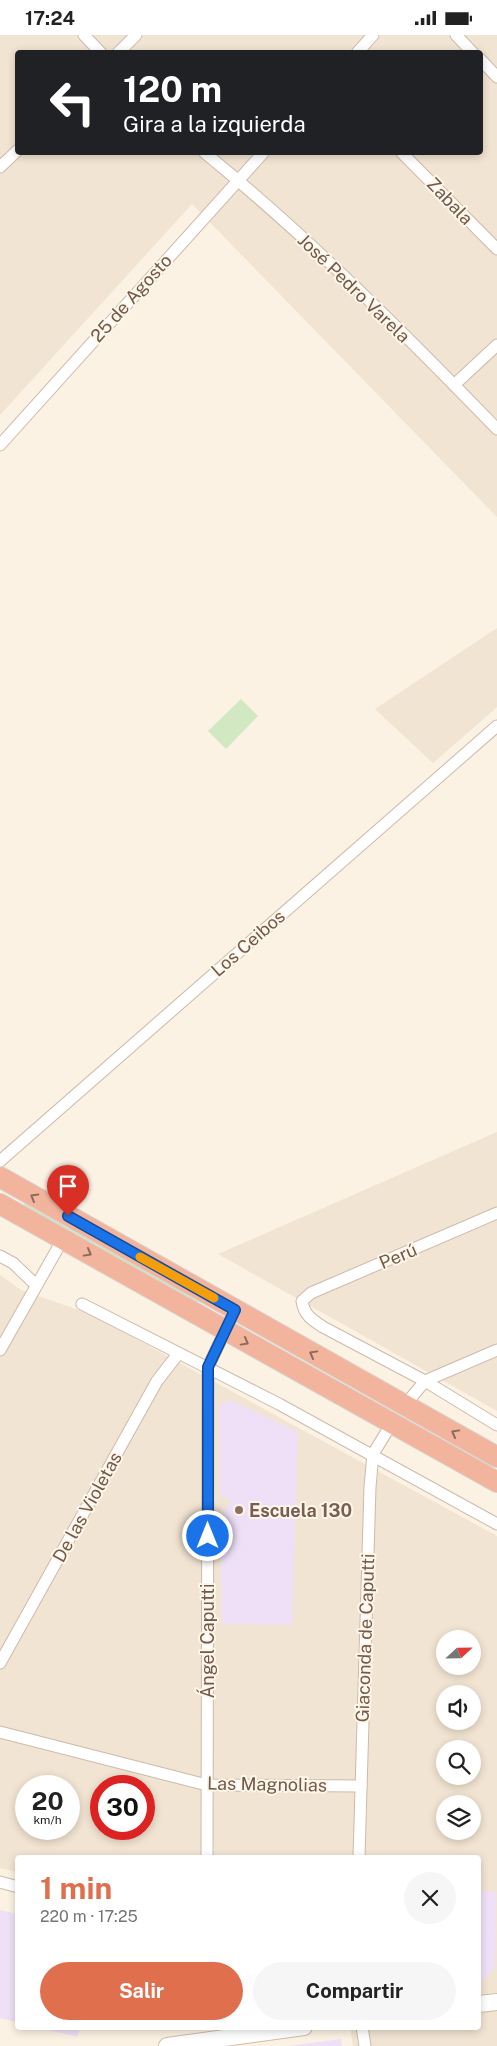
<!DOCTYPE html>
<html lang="es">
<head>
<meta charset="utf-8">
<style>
  :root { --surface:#fff; --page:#f6f6f6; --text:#222; --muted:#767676; --accent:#e06f4e }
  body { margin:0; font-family:"Public Sans",sans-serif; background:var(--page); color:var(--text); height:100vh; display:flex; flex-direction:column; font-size:19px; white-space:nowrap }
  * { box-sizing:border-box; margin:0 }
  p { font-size:16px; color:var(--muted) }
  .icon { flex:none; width:28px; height:28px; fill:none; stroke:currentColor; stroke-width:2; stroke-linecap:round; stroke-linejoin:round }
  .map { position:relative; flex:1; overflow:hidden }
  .sheet { position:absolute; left:15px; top:1820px; width:466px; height:175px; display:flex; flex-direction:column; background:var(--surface); border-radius:5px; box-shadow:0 2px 8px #0003 }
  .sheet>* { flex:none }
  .top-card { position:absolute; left:15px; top:15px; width:468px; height:105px; border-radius:5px; box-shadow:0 2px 8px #0003; background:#202124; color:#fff; overflow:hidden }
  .needle { width:32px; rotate:68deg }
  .tools { position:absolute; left:436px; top:1595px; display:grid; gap:10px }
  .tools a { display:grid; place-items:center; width:45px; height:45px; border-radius:50%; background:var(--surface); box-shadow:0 2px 8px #0003; font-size:25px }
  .speed { position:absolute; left:15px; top:1740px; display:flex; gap:10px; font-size:25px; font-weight:700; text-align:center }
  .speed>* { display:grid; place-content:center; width:65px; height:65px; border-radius:50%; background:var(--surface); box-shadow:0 2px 8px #0003; line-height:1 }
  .speed small { font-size:12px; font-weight:400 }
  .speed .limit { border:8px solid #d22; background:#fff; color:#111 }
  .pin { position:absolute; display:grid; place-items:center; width:42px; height:42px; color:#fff; margin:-51px -21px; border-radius:50% 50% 50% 0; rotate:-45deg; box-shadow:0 0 5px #0007 }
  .pin .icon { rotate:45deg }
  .me { position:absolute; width:55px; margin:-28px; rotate:0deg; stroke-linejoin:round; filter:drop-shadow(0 0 4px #0008) }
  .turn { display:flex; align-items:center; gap:18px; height:105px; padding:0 25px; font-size:22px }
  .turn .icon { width:65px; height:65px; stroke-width:2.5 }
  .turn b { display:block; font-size:35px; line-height:42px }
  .round { display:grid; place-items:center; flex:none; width:52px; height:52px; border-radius:26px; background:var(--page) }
  .overview { display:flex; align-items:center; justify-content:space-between; height:85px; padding:0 25px }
  h1 { font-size:30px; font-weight:700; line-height:38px; color:var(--accent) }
  .action { display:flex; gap:10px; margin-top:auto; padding:10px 25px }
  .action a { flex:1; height:58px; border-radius:30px; background:var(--accent); color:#fff; font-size:20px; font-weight:700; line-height:58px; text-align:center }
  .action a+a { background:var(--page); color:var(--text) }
  .status { display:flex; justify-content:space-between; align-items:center; height:35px; padding:0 25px; background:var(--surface); direction:ltr }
  .status svg { height:14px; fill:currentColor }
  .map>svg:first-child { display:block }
  .residential { fill:#f2e4d2; fill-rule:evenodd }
  .education { fill:#efe0f7 }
  .green { fill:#d1e8c3 }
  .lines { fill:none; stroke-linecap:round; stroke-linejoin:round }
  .street-casing { stroke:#ccbaab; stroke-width:13 }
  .secondary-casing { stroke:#d1bcab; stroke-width:18 }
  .highway-casing { stroke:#d8d1cd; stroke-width:22 }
  .street { stroke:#fff; stroke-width:11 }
  .secondary { stroke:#fff; stroke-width:16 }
  .highway { stroke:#f3b49d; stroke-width:20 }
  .oneway { stroke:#8c6b5b }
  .route-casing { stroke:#114b97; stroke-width:12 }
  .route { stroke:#1a73e8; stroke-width:9 }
  .slow { stroke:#f59e0b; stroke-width:9 }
  .education-dot { fill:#8d6e63; stroke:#fef6e9; stroke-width:2 }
  .labels { text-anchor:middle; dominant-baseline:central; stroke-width:4; stroke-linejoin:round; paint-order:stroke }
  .street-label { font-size:18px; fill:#72594b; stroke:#fef6e9 }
  .education-label { font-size:18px; font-weight:bold; fill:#785e54; stroke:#fef6e9; text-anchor:start }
</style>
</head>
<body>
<div class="status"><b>17:24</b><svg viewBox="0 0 49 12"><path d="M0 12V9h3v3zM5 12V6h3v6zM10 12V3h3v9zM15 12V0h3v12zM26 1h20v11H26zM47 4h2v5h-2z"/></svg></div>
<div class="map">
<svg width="497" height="2011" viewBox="0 0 497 2011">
  <rect width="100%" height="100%" fill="#fbf2e3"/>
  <!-- residential -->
  <g class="residential">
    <path d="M0 0H497V482L192 169 0 380ZM18 18H480V118H18Z"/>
    <path d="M497 593V672L433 728 375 674Z"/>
    <path d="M497 1097V1376L218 1219Z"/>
    <path d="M0 1240 21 1255 90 1279 497 1501V2011H353L350 1993 479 1992V1822H18L17 1837 0 1833ZM445 1604H472V1631H445ZM445 1659H472V1686H445ZM445 1714H472V1741H445ZM26 1751H69V1794H26ZM101 1751H144V1794H101ZM445 1769H472V1796H445Z"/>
  </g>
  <!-- education -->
  <g class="education">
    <path d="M231 1365 298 1397 292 1590 222 1589 220 1483 231 1466 220 1460 219 1370Z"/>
    <path d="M479 1856 496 1857 495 1933 483 1946H479Z"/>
    <path d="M0 1875 17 1879V1987L0 1983Z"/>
    <path d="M41 1993 80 1992V1993L77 2002Z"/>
    <path d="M341 2004 342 2011H287L326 2006Z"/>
  </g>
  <!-- green -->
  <g class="green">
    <path d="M241 664 258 681 226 714 208 696Z"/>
    <path d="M28 1168 192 1259 200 1269 189 1266 24 1174V1169Z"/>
  </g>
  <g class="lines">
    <!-- street casing -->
    <g class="street-casing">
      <g id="street">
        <path d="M84 0 101 18"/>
        <path d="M456 0 473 18"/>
        <path d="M118 18 136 0"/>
        <path d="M357 18 373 0"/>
        <path d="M480 24 497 42"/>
        <path d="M205 118C308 202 404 298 497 394"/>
        <path d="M402 118 497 214"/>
        <path d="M0 132 18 115"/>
        <path d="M454 350 497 310"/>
        <path d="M0 410 263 118"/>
        <path d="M0 1126 497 691"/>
        <path d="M497 1178 311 1258 302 1266C304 1280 312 1285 323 1292L425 1346 497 1390"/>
        <path d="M0 1221 13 1228 36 1250"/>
        <path d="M82 1269 279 1369 497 1489"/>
        <path d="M0 1315 63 1204"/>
        <path d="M405 1370 425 1346 497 1315"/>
        <path d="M0 1628 157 1346 178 1319"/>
        <path d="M0 1697 207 1750 361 1751"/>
        <path d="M207 1822 208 1332 235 1275"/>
        <path d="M359 1822 370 1452 373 1419 392 1388"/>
        <path d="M0 1847 18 1852"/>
        <path d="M362 1992 365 2011"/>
      </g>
    </g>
    <!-- secondary casing -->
    <g class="secondary-casing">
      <g id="secondary">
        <path d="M479 1969 497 1967"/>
        <path d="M167 2011 304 1992"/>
      </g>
    </g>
    <!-- highway casing -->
    <g class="highway-casing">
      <g id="highway">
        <path d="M0 1142 497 1422"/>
        <path d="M0 1169 497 1447"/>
      </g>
    </g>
    <!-- street -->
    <use href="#street" class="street"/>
    <!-- secondary -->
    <use href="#secondary" class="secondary"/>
    <!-- highway -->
    <use href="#highway" class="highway"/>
  </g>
  <!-- one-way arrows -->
  <defs><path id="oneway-chevron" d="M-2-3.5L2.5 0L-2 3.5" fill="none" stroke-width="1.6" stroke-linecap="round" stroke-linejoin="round" transform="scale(1.25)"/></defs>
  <g class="oneway">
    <use href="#oneway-chevron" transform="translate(34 1162) rotate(-150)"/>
    <use href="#oneway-chevron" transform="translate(88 1218) rotate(29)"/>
    <use href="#oneway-chevron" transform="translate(245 1307) rotate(29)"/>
    <use href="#oneway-chevron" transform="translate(313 1319) rotate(-151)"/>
    <use href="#oneway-chevron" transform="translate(455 1398) rotate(-151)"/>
  </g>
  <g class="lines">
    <!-- route casing -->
    <g class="route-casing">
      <path id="route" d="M68 1181 235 1275 208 1332V1501"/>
    </g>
    <!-- route -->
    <use href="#route" class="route"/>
    <!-- slow -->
    <path class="slow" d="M140 1222 214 1263"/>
  </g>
  <!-- markers -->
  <circle class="education-dot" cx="239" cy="1475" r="5"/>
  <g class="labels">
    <!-- street labels -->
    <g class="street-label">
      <text transform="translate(450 166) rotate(46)">Zabala</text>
      <text transform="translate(354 253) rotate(44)">José Pedro Varela</text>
      <text transform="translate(131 263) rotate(-48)">25 de Agosto</text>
      <text transform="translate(248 908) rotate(-41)">Los Ceibos</text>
      <text transform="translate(398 1221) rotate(-23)">Perú</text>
      <text transform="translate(87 1472) rotate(-61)">De las Violetas</text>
      <text transform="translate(365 1603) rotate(-88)">Giaconda de Caputti</text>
      <text transform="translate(207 1606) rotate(-90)">Ángel Caputti</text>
      <text transform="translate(267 1749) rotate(1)">Las Magnolias</text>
    </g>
    <!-- education labels -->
    <g class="education-label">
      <text x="249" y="1475">Escuela 130</text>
    </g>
  </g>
</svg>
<div class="tools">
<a><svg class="needle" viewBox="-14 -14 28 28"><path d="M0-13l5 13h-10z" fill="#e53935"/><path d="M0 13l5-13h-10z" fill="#767676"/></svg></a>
<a><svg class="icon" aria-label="sound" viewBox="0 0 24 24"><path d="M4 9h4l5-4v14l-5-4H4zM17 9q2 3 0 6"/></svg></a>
<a><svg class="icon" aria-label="search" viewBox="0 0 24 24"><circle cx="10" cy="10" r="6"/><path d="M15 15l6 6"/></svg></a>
<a><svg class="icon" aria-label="layers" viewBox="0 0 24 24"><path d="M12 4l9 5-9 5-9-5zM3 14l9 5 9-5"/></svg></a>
</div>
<div class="speed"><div>20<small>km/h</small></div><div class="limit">30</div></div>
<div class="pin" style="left:68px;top:1181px;background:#d93025"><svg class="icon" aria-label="arrive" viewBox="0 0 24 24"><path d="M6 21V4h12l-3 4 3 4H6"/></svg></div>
<svg class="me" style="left:208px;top:1501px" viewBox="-20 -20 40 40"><circle r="17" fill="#1a73e8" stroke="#fff" stroke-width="3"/><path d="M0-11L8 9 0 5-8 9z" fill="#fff"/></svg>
<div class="top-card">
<div class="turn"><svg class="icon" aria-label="left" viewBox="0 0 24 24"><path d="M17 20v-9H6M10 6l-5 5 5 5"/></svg><div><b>120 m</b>Gira a la izquierda</div></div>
</div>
<section class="sheet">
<div class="overview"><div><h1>1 min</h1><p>220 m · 17:25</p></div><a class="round"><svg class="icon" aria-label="close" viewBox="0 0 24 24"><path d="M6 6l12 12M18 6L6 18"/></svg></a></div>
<div class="action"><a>Salir</a><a>Compartir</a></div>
</section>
</div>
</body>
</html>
